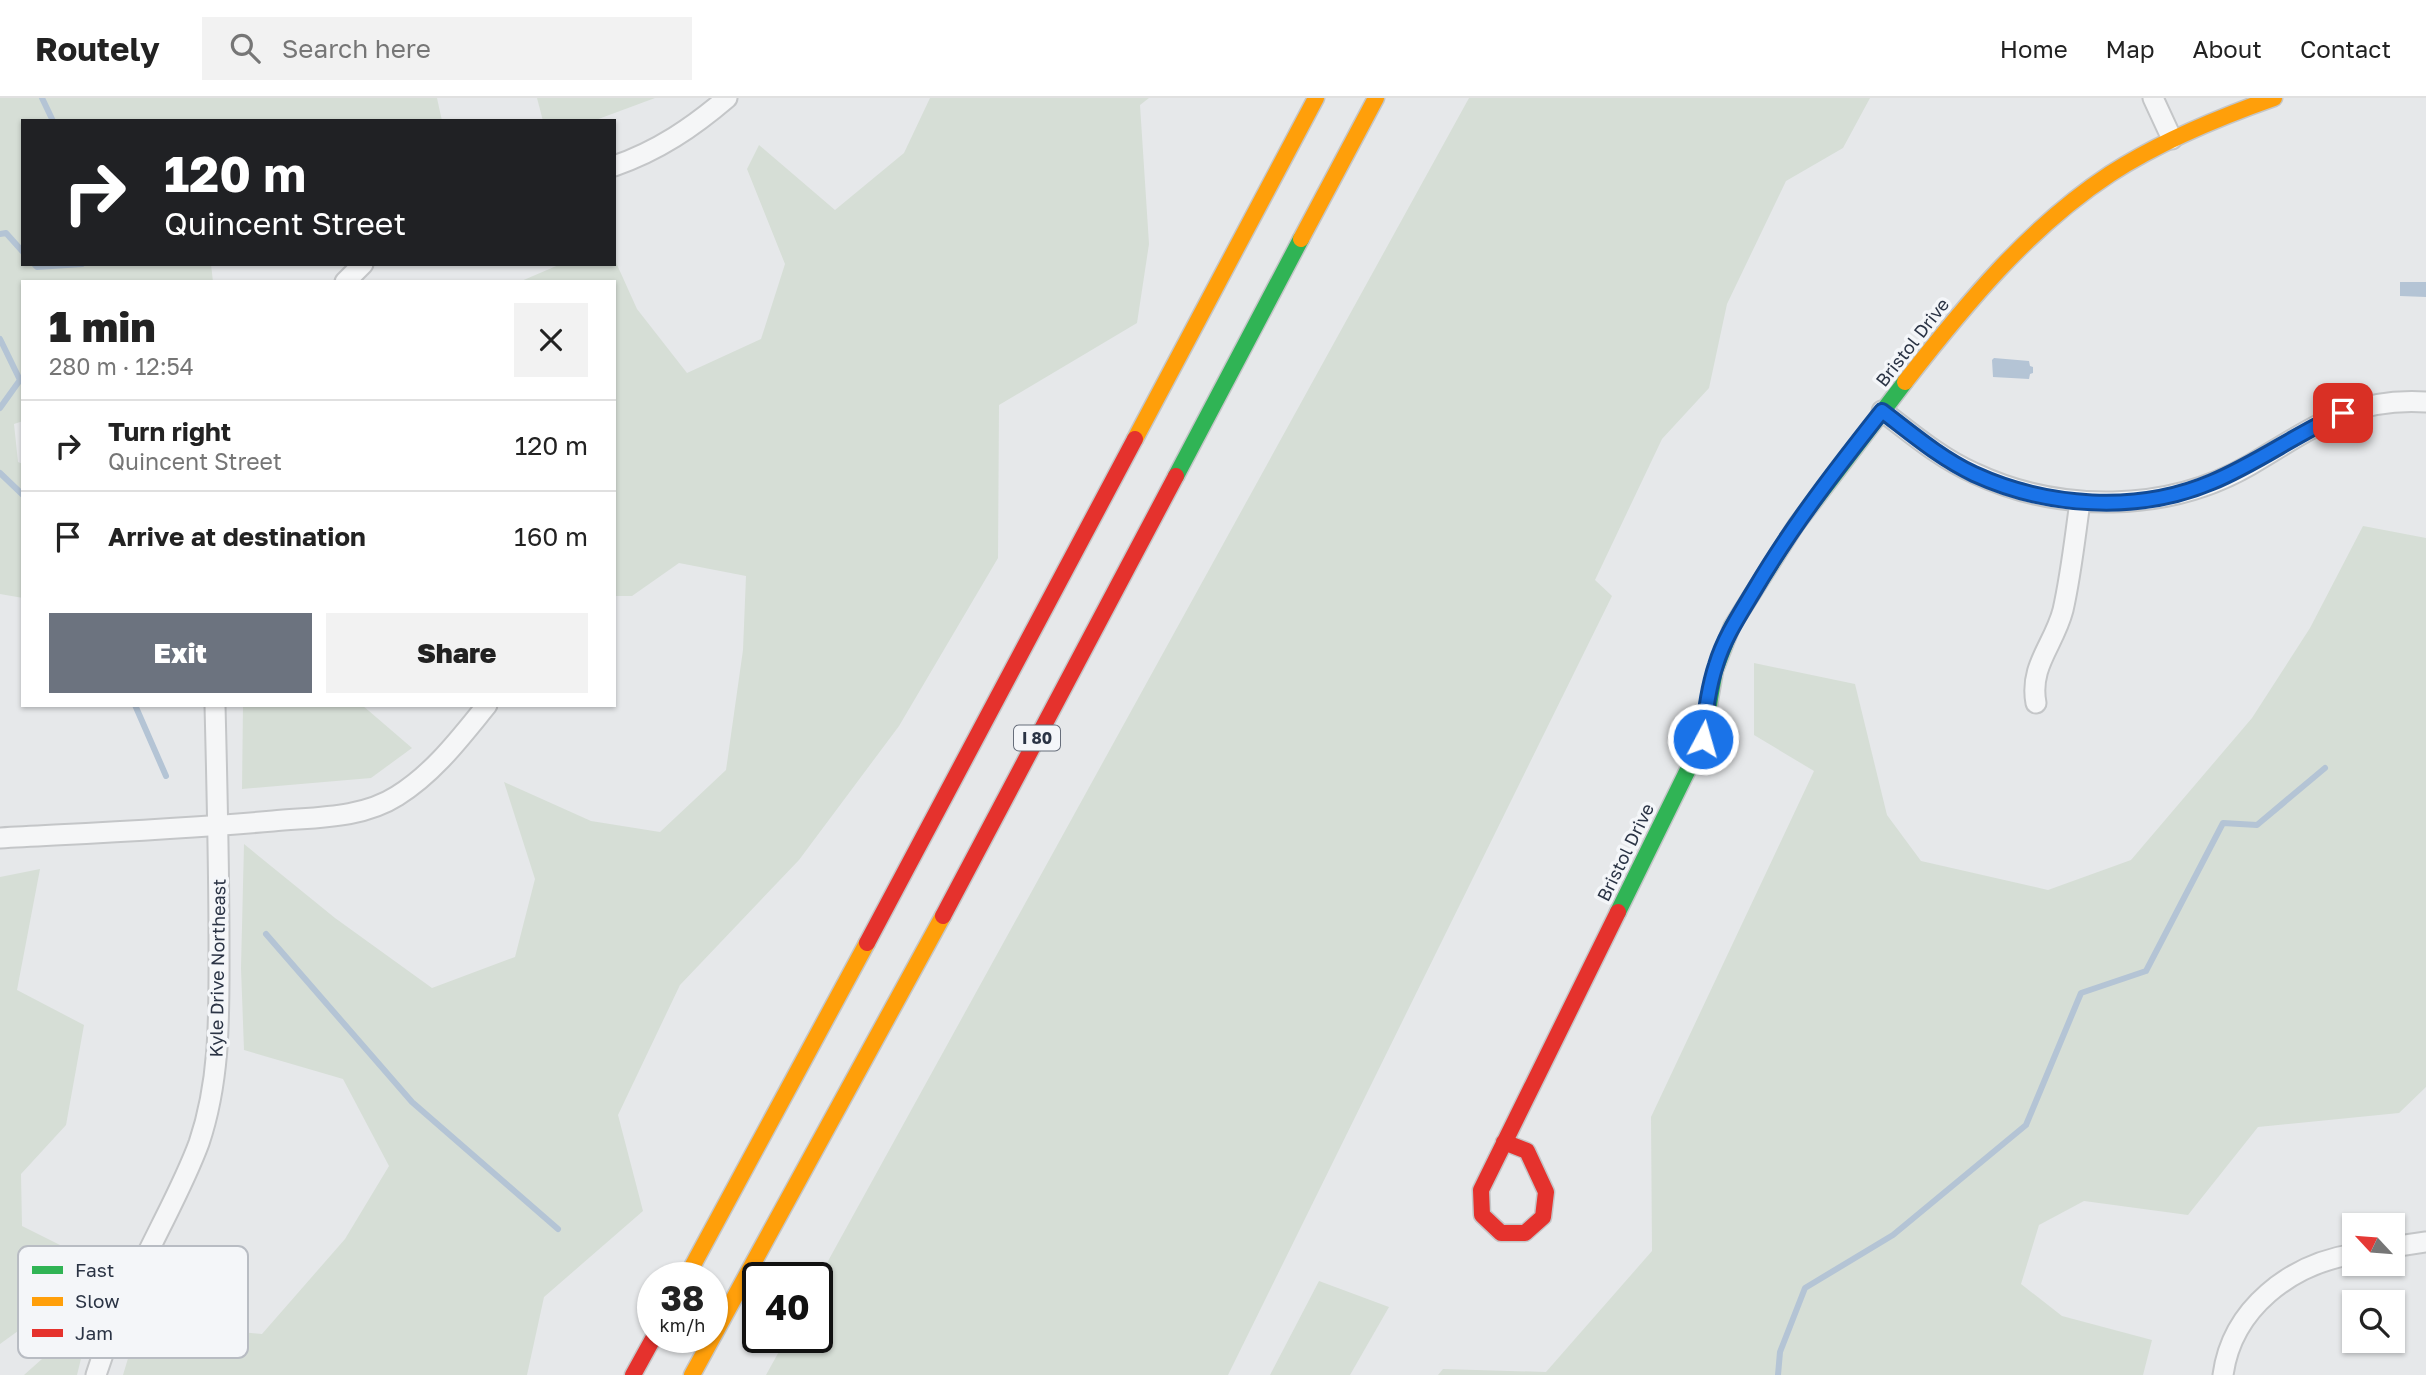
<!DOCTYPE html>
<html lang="en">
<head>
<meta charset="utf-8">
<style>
  :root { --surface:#fff; --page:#f2f2f2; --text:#222; --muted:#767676; --line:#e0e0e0; --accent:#6c737f }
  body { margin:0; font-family:"Golos Text",sans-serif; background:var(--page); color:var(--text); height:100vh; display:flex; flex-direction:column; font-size:26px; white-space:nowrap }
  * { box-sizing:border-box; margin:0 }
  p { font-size:23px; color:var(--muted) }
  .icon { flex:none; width:38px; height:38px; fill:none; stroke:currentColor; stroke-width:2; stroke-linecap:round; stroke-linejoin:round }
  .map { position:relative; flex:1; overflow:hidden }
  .drawer { position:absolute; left:21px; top:182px; width:595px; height:427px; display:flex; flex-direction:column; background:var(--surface); border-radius:0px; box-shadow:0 2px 5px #0004 }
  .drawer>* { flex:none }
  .banner { position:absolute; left:21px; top:21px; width:595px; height:147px; border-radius:0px; box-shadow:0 2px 5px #0004; background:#202124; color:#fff; overflow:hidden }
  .needle { width:46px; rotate:296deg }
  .tools { position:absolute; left:2342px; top:1115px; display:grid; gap:14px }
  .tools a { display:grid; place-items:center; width:63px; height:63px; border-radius:0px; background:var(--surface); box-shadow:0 2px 5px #0004; font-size:35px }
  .speed { position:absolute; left:637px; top:1164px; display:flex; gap:14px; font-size:35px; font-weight:700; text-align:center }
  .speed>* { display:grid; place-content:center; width:91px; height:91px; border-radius:50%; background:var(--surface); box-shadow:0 2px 5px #0004; line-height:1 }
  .speed small { font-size:18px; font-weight:400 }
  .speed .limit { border:4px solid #111; border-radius:10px; background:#fff; color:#111 }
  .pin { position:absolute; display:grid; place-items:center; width:60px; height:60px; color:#fff; margin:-30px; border-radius:14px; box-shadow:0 4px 10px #0006 }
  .me { position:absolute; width:77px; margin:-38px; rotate:6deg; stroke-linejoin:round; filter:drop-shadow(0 0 5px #0008) }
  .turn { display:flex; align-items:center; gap:24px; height:147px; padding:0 28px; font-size:32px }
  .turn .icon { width:91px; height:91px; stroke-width:2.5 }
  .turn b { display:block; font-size:49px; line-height:60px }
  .round { display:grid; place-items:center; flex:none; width:74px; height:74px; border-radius:0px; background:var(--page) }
  .summary { display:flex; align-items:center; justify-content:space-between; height:119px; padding:0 28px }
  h1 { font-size:42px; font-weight:800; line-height:52px }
  .action { display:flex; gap:14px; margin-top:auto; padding:14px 28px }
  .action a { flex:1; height:80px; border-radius:0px; background:var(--accent); color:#fff; font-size:28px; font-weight:800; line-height:80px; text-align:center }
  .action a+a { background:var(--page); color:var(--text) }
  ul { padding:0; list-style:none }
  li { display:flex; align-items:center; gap:21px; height:91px; padding:0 28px; border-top:2px solid var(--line) }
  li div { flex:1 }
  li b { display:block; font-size:26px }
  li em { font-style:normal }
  header { display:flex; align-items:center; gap:42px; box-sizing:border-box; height:98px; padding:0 35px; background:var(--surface); border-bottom:2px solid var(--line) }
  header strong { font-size:33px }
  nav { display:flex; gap:38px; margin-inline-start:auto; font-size:24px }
  .search { width:490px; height:63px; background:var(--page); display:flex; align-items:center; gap:18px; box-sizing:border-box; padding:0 24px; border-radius:0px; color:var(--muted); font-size:26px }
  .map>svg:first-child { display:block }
  .green { fill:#d6ded6 }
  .water { fill:#b4c4d5 }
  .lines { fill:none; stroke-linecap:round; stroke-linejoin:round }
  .stream { stroke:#b4c4d5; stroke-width:6 }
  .street-casing { stroke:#c4c6c8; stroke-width:23 }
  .fast-casing { stroke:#c4c6c8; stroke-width:19 }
  .slow-casing { stroke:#c4c6c8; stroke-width:19 }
  .jam-casing { stroke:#c4c6c8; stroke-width:19 }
  .street { stroke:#f5f6f7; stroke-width:19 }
  .fast { stroke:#30b455; stroke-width:16 }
  .slow { stroke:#ff9f0a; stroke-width:16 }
  .jam { stroke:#e5322d; stroke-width:16 }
  .route-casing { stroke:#114b97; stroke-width:18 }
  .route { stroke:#1a73e8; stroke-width:12 }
  .labels { text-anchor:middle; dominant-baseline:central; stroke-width:7; stroke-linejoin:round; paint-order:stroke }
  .shield { fill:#f4f6f9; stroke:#676e7b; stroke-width:2 }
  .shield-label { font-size:16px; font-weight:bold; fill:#2b3445 }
  .street-label { font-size:18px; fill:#2b3445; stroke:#f4f6f9 }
  .key { fill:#f4f6f9; stroke:#b8bcc3; stroke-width:2 }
  .key-label { font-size:19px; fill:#2b3445 }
</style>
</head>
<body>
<header>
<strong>Routely</strong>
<div class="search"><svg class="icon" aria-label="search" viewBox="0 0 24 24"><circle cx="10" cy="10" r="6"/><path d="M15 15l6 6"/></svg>Search here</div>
<nav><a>Home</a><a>Map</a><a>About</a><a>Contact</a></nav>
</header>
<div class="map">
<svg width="2426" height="1277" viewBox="0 0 2426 1277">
  <rect width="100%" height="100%" fill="#e6e8ea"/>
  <!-- green -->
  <g class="green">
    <path d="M0 0H437L442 23H23V166H211L213 184H23V323L14 326 18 364 23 366V500L0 496Z"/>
    <path d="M537 0H655L593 23H543Z"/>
    <path d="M930 0H1149L1140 7 1149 146 1137 225 999 307 998 460 899 628 799 762 680 887 618 1017 643 1113 544 1199 527 1277H123L139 1224 262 1236 345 1141 389 1068 343 981 244 952 241 870 244 746 335 820 432 890 515 859 535 781 504 684 591 723 660 734 726 672 743 552 746 478 679 465 632 498H614V184H519L561 166H614V160L637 211 687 275 761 241 785 166 747 71 759 47 835 112 904 55Z"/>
    <path d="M1469 0H1870L1843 50 1786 83 1727 206 1709 290 1662 341 1595 482 1612 498 1228 1277H766L787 1239H817V1183Z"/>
    <path d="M2363 428 2426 440V989L2399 1015 2258 1029 2188 1117 2084 1103 2039 1127 2021 1186 2062 1218 2152 1242 2143 1277H1438L1443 1271 1546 1274 1652 1153 1651 1019 1814 673 1754 637V565L1855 586 1887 717 1921 763 2048 792 2131 762 2252 620 2310 530Z"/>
    <path d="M243 607H362L412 650 371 680 242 691Z"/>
    <path d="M40 771 17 892 84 927 66 1027 21 1076 22 1128 98 1166 92 1216 77 1277H24L42 1261 29 1225 0 1246V779Z"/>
    <path d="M1319 1183 1389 1209 1350 1277H1270Z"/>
  </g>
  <!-- water -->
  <g class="water">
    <path d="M2400 184H2426V199L2400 198Z"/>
    <path d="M1994 260 2029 263 2030 268 2033 269V275L2030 276 2029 281 1993 279 1992 262Z"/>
  </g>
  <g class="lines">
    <!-- stream -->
    <g class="stream">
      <path d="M42 0 53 23"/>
      <path d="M0 136 6 135 23 154"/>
      <path d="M34 166 37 169 82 166"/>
      <path d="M0 241 20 282 0 310"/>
      <path d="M0 375 23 397"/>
      <path d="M135 607 166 678"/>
      <path d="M266 836 412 1004 558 1131"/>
      <path d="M1778 1277 1780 1254 1805 1190 1893 1137 2026 1027 2081 895 2146 873 2223 725 2257 727 2325 670"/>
    </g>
    <!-- street casing -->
    <g class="street-casing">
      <g id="street">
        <path d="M2153 0 2172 41"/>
        <path d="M614 68C658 53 693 29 727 0"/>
        <path d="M345 184 363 166"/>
        <path d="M1882 313C1911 335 1940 360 1974 375 2059 415 2167 415 2250 367 2311 331 2351 299 2426 304"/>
        <path d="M2036 605C2029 568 2054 547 2063 512 2071 477 2075 439 2080 404"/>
        <path d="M0 740C91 735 182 731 273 723 314 719 361 721 397 698 434 675 460 640 487 607"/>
        <path d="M2392 1149 2426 1144"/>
        <path d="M96 1277C113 1223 139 1172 164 1122 177 1096 189 1072 199 1045 221 980 219 913 219 846 219 766 217 687 215 607"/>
        <path d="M2223 1277C2232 1210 2291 1166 2354 1156"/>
      </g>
    </g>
    <!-- fast casing -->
    <g class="fast-casing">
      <g id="fast">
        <path d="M1176 378 1301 141"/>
        <path d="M1618 814 1703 641 1715 572 1732 528 1796 427 1905 284"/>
      </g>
    </g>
    <!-- slow casing -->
    <g class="slow-casing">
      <g id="slow">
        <path d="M1301 141 1376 0"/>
        <path d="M1905 284C1965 207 2028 130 2110 76 2161 43 2217 20 2274 0"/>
        <path d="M1135 341 1316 0"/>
        <path d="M686 1180 867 845"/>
        <path d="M692 1277 943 818"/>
      </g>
    </g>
    <!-- jam casing -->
    <g class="jam-casing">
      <g id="jam">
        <path d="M943 818 1176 378"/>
        <path d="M867 845 1135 341"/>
        <path d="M1504 1044 1527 1053 1546 1094 1543 1119 1525 1135H1501L1482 1117 1481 1092 1618 814"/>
        <path d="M633 1277 654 1239"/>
      </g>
    </g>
    <!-- street -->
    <use href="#street" class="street"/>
    <!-- fast -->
    <use href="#fast" class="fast"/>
    <!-- slow -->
    <use href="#slow" class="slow"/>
    <!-- jam -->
    <use href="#jam" class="jam"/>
  </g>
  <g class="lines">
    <!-- route casing -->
    <g class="route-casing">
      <path id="route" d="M1703 641C1705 616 1708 591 1716 567 1724 540 1740 516 1755 491 1792 428 1837 370 1882 313 1911 335 1940 360 1974 376 2046 409 2137 416 2212 384 2258 365 2297 335 2343 315"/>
    </g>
    <!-- route -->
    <use href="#route" class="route"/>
  </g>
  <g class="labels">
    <!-- shield labels -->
    <rect class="shield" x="1014" y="627.5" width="46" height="25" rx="5"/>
    <g class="shield-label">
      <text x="1037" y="640">I 80</text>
    </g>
    <!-- street labels -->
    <g class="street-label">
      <text transform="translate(1912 244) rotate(-52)">Bristol Drive</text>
      <text transform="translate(1625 754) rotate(-64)">Bristol Drive</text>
      <text transform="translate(217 870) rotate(-89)">Kyle Drive Northeast</text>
    </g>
  </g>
  <!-- legend -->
  <rect x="18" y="1148" width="230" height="112" rx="10" class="key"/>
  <rect x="32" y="1168" width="31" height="8" fill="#30b455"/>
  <rect x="32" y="1199" width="31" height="9" fill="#ff9f0a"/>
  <rect x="32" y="1231" width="31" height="8" fill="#e5322d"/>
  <g class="key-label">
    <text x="75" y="1179">Fast</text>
    <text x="75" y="1210">Slow</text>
    <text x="75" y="1242">Jam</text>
  </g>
</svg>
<div class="tools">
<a><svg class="needle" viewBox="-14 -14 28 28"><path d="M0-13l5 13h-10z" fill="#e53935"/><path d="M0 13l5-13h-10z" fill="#767676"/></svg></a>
<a><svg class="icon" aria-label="search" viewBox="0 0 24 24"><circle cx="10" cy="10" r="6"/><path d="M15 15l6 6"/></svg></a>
</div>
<div class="speed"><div>38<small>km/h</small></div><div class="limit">40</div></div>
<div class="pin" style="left:2343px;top:315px;background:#d93025"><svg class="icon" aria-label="arrive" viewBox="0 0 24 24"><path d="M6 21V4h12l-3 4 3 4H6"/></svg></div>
<svg class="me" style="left:1703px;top:641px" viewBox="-20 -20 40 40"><circle r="17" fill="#1a73e8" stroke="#fff" stroke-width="3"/><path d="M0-11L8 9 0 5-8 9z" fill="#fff"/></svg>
<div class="banner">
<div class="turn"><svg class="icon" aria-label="right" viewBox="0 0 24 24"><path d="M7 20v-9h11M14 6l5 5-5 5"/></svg><div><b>120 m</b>Quincent Street</div></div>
</div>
<section class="drawer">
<div class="summary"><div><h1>1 min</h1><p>280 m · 12:54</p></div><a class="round"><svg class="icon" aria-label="close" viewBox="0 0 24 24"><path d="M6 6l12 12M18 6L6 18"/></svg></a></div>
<ul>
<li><svg class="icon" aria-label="right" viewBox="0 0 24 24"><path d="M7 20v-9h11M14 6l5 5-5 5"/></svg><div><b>Turn right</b><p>Quincent Street</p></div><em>120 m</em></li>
<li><svg class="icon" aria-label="arrive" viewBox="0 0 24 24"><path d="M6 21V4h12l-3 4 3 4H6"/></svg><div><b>Arrive at destination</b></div><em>160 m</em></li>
</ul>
<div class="action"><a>Exit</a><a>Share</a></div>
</section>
</div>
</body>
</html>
